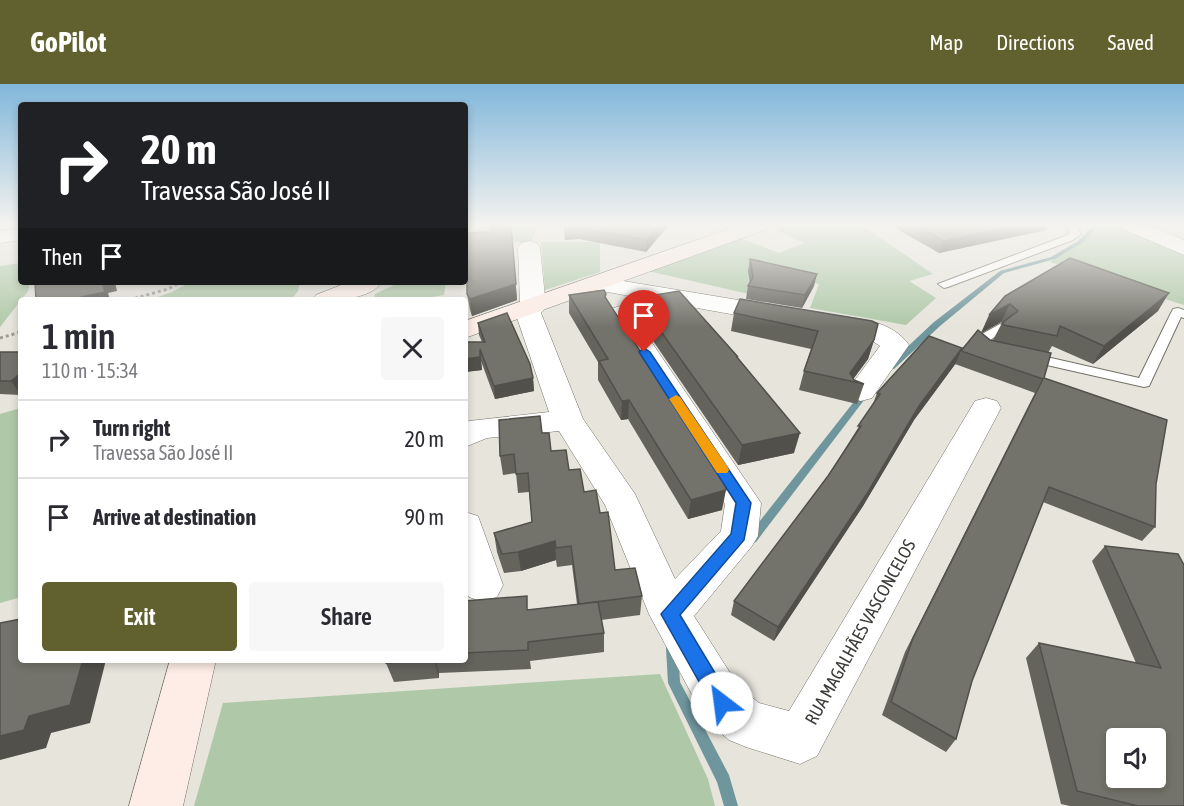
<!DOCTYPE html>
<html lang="en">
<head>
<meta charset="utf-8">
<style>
  :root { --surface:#fff; --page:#f7f7f7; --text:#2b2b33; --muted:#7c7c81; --line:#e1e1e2; --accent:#60612e }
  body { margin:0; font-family:"Asap Condensed",sans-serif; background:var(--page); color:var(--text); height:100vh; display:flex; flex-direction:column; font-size:22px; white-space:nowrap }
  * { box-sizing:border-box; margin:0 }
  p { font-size:20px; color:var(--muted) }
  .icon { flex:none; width:33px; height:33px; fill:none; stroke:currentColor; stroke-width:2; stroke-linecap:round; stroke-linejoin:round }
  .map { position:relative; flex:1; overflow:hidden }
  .drawer { position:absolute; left:18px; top:213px; width:450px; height:366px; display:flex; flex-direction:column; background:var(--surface); border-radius:6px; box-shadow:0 3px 9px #0003 }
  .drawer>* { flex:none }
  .banner { position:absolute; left:18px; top:18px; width:450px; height:183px; border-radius:6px; box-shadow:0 3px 9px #0003; background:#202124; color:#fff; overflow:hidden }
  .controls { position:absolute; left:1106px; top:644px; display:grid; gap:12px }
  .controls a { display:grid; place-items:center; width:60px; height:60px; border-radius:6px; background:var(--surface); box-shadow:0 3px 9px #0003; font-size:30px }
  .pin { position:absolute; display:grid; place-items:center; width:51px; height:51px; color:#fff; margin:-62px -26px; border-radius:50% 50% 50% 0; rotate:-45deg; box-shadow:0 0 6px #0007 }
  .pin .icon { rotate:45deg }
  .me { position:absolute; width:66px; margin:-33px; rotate:330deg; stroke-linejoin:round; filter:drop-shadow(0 0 4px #0008) }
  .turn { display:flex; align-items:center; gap:21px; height:126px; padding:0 24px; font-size:27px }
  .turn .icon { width:78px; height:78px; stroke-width:2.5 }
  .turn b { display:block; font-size:42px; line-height:51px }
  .then { display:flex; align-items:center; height:57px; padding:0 24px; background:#0003; gap:12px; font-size:22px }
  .round { display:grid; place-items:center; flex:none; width:63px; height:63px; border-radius:6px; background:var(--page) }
  .headline { display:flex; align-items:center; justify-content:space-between; height:102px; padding:0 24px }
  h1 { font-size:36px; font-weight:600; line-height:45px }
  .button { display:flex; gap:12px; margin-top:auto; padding:12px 24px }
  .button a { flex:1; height:69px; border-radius:6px; background:var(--accent); color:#fff; font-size:24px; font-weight:600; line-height:69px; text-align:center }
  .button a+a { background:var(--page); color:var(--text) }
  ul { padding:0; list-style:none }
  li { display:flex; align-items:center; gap:18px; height:78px; padding:0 24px; border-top:2px solid var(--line) }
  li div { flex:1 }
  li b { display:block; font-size:22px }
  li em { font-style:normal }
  header { display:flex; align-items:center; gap:36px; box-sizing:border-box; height:84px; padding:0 30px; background:var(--accent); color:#fff }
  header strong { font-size:28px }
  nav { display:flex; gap:33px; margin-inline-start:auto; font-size:21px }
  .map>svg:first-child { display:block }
  .green { fill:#afc8a8 }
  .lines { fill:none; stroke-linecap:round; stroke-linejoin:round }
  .stream { fill:#70969d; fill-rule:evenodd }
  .lane-casing { stroke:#73726a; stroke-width:2 }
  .street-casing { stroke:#73726a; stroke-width:1 }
  .secondary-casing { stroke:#73726a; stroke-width:1 }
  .path { stroke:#9d9c95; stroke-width:3; stroke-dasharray:3 3; stroke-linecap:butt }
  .lane { fill:#fff; fill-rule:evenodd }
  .street { fill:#fff; fill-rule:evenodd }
  .secondary { fill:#fdede6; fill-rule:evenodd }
  .wall { fill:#64635c; fill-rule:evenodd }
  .shaded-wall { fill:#51504b }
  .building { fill:#74736b; stroke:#51504b; stroke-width:1.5; fill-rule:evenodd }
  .route { fill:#1a73e8; stroke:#114b97; stroke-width:1.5 }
  .slow { fill:#f59e0b }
  .labels { text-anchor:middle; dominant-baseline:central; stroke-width:6; stroke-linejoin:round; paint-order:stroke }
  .street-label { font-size:18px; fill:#3d3c39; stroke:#fff }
</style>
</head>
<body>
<header>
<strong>GoPilot</strong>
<nav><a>Map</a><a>Directions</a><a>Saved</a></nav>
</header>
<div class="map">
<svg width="1184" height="722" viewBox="0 0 1184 722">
  <rect width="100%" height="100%" fill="#e6e4db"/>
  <!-- green -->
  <g class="green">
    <path d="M482 142H537L531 158H465Z"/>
    <path d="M777 142H863L933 190 909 197 936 214 906 241 810 224 819 200 765 189 749 210 648 187 734 152 779 169 804 159 773 144Z"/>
    <path d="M1103 142H1130L1184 164V221L1050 178Z"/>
    <path d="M541 158H600V188L545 206Z"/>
    <path d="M21 179V198H30L28 207 0 243V182Z"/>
    <path d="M190 198H300L298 207 291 216H149L172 208Z"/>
    <path d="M400 198H446L444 211 414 216H374L375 210Z"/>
    <path d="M21 324V513L0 519V330Z"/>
    <path d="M660 590 708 695 715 722H194L223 619Z"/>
  </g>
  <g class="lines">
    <!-- stream -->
    <g class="stream">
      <path d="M1093 142H1099L1082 159 1055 175 1004 189 940 242 894 285H888L887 283 888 281 934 238 1000 187 1051 173 1078 157Z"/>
      <path d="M864 305H870L871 307 756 458 752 459 748 458 747 455 748 452Z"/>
      <path d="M672 559 676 560 678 564 680 598 729 691 738 722H724L717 698 668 599 666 564 668 560Z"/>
    </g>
    <!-- lane casing -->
    <g class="lane-casing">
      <g id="lane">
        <path d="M1067 142H1077L1081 150 1073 156 948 203 944 204 938 200 1065 152 1070 149Z"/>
        <path d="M1178 224 1184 226V234L1181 233 1149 302 1144 303 1029 277 1022 273 1029 269 1139 294 1169 233 1173 225Z"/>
        <path d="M1000 240 1007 244 989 257 999 265 997 268C988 270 979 264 973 257L975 254Z"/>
      </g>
    </g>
    <!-- street casing -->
    <g class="street-casing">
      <g id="street">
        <path d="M1122 142H1151L1184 156V171L1125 146Z"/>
        <path d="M21 144V156L0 159V147Z"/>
        <path d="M529 157 537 159 540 164 546 223 541 229 583 335 635 410 675 495 721 447 725 420 607 230 611 225 620 222 629 225 761 419 758 452 752 462 694 532 739 603 759 619 789 627 975 317 986 314 997 317 1001 324 817 672 800 680 746 663 729 656 705 635 649 530 605 421 559 347 487 354 465 363V339L469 337 549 328 514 225 520 219 518 164 521 159Z"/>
        <path d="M599 193 781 223 790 226 794 231 790 236 781 239 591 205 587 200 591 195Z"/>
        <path d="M832 231C860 235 891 236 909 261L872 314 861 317 850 314 846 308 880 262 865 252 823 245 819 239 823 233Z"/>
        <path d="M465 428 478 432 503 501 497 513 483 518 469 513 465 506Z"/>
      </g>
    </g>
    <!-- secondary casing -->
    <g class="secondary-casing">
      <g id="secondary">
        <path d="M465 142H478L472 150 465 152Z"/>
        <path d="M737 142H768L765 146 465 254V237Z"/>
        <path d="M349 198H382C369 217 333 216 313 216L316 211Z"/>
        <path d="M170 576H216L183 722H129Z"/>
      </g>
    </g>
    <!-- path -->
    <g class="path">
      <path d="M129 216 168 205 180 198"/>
      <path d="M0 254 21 248"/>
    </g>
    <!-- lane -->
    <use href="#lane" class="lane"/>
    <!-- street -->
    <use href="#street" class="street"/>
    <!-- secondary -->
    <use href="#secondary" class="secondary"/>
  </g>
  <!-- wall -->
  <g class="wall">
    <path d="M511 142 517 216 472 232 470 226 467 210 490 148Z"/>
    <path d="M564 142H668L646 168 579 155 565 156Z"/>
    <path d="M892 142H1048L1046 146 939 169Z"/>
    <path d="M750 175 814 202 802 224 746 215 748 202 750 199 748 187Z"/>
    <path d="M569 211 606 215 722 426 688 435 628 335 621 336 598 296V278L569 229Z"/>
    <path d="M1005 212 1158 227 1093 280 1052 262 1048 269 1044 294 1156 400 1155 443 1142 457 1043 418 972 597 956 655 946 668 882 631 905 568 1035 309 955 280 956 279 914 336 863 422 774 557 731 531 734 517 828 392 873 320 877 309 962 264 981 249ZM1001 238 1002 239 993 256H990L982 249Z"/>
    <path d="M637 214 738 273 737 274 794 369 738 381 636 232Z"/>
    <path d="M734 229 874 256 868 275 853 295 854 296 864 300 857 320 799 306 804 287 811 265 731 247Z"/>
    <path d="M478 239 533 294 534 307 495 315 481 277 482 286 465 288 482 258 479 251Z"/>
    <path d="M0 268 21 311 0 310Z"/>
    <path d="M542 349 551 367 569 386 600 429 615 486 642 512 640 531 601 536 604 549V568L530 577 531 585 439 589V594L394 598 386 579 387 576H465V517L528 526 577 520 572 481 557 483 556 476 521 487 504 489 497 468 494 449 532 438 529 408 518 409 516 389 503 391 500 372Z"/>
    <path d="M1105 462 1184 481V722H1070L1061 720 1026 574 1039 559 1136 579 1092 477Z"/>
  </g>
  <!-- shaded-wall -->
  <g class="shaded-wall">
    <path d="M511 142 517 216 472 232 470 215Z"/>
    <path d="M659 142H668L646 168 647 156Z"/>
    <path d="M1015 142H1048L1046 146 939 169 944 157Z"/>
    <path d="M817 190 814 202 802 224 805 211Z"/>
    <path d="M102 198H115L117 207 108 209 110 216H68Z"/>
    <path d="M1169 209 1158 227 1093 280 1104 262Z"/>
    <path d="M1010 220 1001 238 981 249 989 231Z"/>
    <path d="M874 256 868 275 851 298 850 289Z"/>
    <path d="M962 264 956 279 914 336 863 422 774 557 778 543 919 322Z"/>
    <path d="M480 265 482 286 465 288V275Z"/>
    <path d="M21 289V311L11 297Z"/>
    <path d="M533 294 534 307 495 315 494 302Z"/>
    <path d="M629 316 628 335 621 336 622 317Z"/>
    <path d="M800 349 794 369 738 381 742 361Z"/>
    <path d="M726 406 722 426 688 435 691 416Z"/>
    <path d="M555 457 556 476 521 487 518 468Z"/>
    <path d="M83 576H106L90 639 51 649 46 664 0 676V652Z"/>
    <path d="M434 576H435L439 589V594Z"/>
  </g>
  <!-- building -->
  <g class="building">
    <path d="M492 142H511L516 200 470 215 467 210V149L490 148Z"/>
    <path d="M564 142H659L647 156 579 144H565Z"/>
    <path d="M916 142H1015L944 157Z"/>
    <path d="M1070 174 1169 209 1104 262 1060 242 1057 252 1004 241 1002 239 1018 227 1010 220 989 231 1005 212Z"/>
    <path d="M750 175 817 190 805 211 748 202 753 193Z"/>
    <path d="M35 198H102L105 208 68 216H36Z"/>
    <path d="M604 206 606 210 605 213 727 401 726 406 691 416 629 316 622 317 599 277 608 275 569 211Z"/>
    <path d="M679 207 738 273 736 272 800 349 742 361 637 214Z"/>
    <path d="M740 215 872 237 878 240 874 256 850 289 854 296 864 300 804 287 818 247 734 229Z"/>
    <path d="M507 229 530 280 533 294 494 302 480 265V273L465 275V258H485L478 239Z"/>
    <path d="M978 246 990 256 1051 269 1044 294 1167 336 1156 400 1155 443 1049 403 972 597 956 655 891 618 913 554 1043 295 961 267Z"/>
    <path d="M929 252 962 264 919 322 868 408 778 543 734 517 828 392 861 342H858L880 310 877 309Z"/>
    <path d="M0 268H21V289L11 297H0Z"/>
    <path d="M540 332 542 349H549L551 367 566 366 569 386 580 385 584 408 596 406 600 429 608 428 615 486 635 484 642 512 579 520 571 462 556 464 555 457 518 468 502 470 494 449 532 438 528 389 516 390 514 370 500 372 499 336Z"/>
    <path d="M1105 462 1178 470 1184 481V722H1138L1077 707 1039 559 1161 584ZM1116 654H1155V693H1116Z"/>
    <path d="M527 512V526L598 518 604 549 528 558V566L465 569V517Z"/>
    <path d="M21 535V576H83L70 621 29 632 24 646 0 652V539Z"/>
    <path d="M387 576H429L386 579Z"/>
  </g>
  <!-- sky -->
  <linearGradient id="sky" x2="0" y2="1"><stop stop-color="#81b7db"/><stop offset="0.58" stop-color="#f4f3ef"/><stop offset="1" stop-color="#f4f3ef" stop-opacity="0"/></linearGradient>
  <rect width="1184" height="243" fill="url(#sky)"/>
  <!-- route -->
  <path class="route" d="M644 264 650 268 751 419 744 456 680 531 729 612 732 619 729 626 722 628 715 626 661 530 731 450 736 419 639 268Z"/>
  <!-- slow -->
  <path class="slow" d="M676 311 680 313 727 382 729 386 727 389H717L669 315Z"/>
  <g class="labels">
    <!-- street labels -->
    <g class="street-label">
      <text transform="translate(860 548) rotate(-61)">RUA MAGALHÃES VASCONCELOS</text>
    </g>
  </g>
</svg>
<div class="controls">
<a><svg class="icon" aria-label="sound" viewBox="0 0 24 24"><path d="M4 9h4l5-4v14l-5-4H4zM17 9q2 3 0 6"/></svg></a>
</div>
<div class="pin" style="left:644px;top:268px;background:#d93025"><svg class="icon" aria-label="arrive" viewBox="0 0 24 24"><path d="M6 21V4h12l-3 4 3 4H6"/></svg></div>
<svg class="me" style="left:722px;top:619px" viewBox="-20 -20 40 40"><circle r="19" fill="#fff"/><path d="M0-13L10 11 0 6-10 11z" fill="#1a73e8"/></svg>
<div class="banner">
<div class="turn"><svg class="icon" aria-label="right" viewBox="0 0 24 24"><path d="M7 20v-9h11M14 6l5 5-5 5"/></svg><div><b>20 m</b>Travessa São José II</div></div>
<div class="then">Then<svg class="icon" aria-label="arrive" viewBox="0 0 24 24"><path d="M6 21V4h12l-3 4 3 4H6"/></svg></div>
</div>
<section class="drawer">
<div class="headline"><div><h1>1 min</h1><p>110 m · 15:34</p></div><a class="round"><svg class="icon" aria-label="close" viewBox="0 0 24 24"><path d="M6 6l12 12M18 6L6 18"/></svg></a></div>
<ul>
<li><svg class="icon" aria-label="right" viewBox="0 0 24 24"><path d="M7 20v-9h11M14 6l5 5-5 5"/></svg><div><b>Turn right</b><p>Travessa São José II</p></div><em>20 m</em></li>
<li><svg class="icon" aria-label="arrive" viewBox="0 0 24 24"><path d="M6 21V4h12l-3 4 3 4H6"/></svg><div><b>Arrive at destination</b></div><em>90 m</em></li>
</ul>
<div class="button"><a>Exit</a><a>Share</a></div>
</section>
</div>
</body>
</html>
